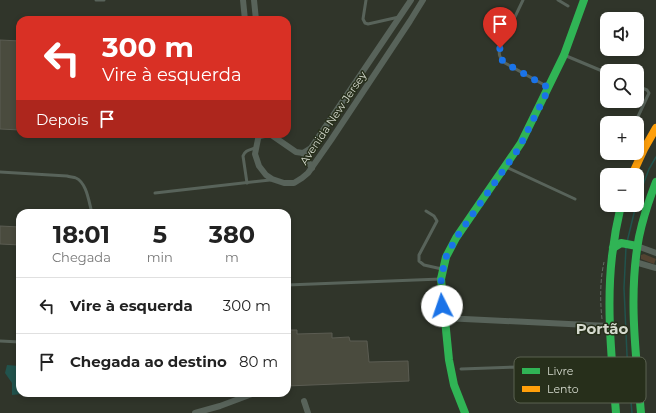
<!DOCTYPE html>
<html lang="pt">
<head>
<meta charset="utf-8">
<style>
  :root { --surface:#fff; --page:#f6f6f6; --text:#222; --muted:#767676; --line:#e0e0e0 }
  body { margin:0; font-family:Montserrat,sans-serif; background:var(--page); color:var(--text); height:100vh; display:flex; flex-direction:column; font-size:15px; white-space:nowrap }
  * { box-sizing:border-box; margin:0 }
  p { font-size:13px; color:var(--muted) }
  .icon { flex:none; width:22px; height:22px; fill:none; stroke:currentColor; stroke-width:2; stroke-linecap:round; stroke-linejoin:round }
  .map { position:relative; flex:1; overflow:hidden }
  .side { position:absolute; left:16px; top:209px; width:275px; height:188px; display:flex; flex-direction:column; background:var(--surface); border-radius:12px; box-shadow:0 2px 6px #0003 }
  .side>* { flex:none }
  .banner { position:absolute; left:16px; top:16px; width:275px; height:122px; border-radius:12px; box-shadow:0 2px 6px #0003; background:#d93025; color:#fff; overflow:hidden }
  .controls { position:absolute; left:600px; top:12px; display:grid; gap:8px }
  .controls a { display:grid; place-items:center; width:44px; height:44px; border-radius:8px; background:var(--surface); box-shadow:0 2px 6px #0003; font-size:20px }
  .pin { position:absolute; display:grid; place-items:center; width:34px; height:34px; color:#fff; margin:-41px -17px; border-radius:50% 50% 50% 0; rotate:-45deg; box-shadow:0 0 4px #0007 }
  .pin .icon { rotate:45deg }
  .me { position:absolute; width:44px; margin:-22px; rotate:356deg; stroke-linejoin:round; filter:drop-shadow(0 0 3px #0008) }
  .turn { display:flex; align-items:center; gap:14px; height:84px; padding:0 20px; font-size:18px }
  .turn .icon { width:52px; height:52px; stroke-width:2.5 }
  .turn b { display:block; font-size:28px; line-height:34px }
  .then { display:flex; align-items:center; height:38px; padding:0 20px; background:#0003; gap:8px; font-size:15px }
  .eta { display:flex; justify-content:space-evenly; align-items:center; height:68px; text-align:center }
  .eta b { font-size:24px; font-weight:700; line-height:28px }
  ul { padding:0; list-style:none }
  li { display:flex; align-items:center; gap:12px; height:56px; padding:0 20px; border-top:1px solid var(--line) }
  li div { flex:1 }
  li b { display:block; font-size:15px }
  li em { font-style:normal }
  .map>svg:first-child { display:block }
  .green { fill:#534331 }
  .water { fill:#21534d }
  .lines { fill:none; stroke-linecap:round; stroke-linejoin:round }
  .stream { stroke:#21534d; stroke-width:1.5 }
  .building { fill:#4a4b3e; stroke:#5b5c52 }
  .path { stroke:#626b63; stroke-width:1; stroke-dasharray:4 2; stroke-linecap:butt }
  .lane { stroke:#58635a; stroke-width:3 }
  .street { stroke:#58635a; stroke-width:6 }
  .fast { stroke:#30b455; stroke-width:8 }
  .slow { stroke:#ff9f0a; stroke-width:8 }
  .route { stroke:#1a73e8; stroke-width:7; stroke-dasharray:0 12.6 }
  .labels { text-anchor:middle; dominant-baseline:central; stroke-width:3; stroke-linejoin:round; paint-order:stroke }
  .street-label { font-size:11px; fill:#d5dace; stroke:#272f1b }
  .district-label { font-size:15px; font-weight:bold; fill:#d5dace; stroke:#272f1b }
  .key { fill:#272f1b; stroke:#5b6251; stroke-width:1 }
  .key-label { font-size:11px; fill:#d5dace }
</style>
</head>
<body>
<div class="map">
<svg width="656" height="413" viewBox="0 0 656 413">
  <rect width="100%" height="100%" fill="#30352a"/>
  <!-- green -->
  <path class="green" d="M644 254 656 259 654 264 641 259V255Z"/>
  <!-- water -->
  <path class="water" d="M7 365 20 366V393H31L12 395V383L5 373Z"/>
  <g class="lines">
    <!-- stream -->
    <g class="stream">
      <path d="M637 201 649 169 656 157"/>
      <path d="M627 242 636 205"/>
      <path d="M626 247 624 288 627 355 632 413"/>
    </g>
  </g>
  <!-- building -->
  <g class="building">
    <path d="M0 40 20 41V130L0 129Z"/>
    <path d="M0 226 20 227V245L0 244Z"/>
    <path d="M287 330H297V334L332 333V338L349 337 350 341H367L369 362 408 361 409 381 287 386Z"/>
  </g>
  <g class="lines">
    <!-- path -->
    <g class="path">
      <path d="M602 319C600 301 600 280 604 262"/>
      <path d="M617 331 628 330"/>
    </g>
    <!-- lane -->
    <g class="lane">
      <path d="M96 0H104"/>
      <path d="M366 0 363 19 365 23 368 24 399 17"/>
      <path d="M523 0 500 48C498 55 500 58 505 63L548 87"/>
      <path d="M558 0 568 6"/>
      <path d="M564 55 607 73"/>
      <path d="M635 123 649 93 647 90 637 86"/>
      <path d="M506 167 575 199"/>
      <path d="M0 172 67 176C70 177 74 177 76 178 87 183 89 203 92 213"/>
      <path d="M247 183 243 156C245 150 250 150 255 148"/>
      <path d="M155 193 270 180"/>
      <path d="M426 211 434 216 437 221 419 255V261L424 265 442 269"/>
      <path d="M287 285 441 279"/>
      <path d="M0 341 20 342"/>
      <path d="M461 369 518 367 611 372"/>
    </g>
    <!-- street -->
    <g class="street">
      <path d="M243 0 245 20"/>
      <path d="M254 0 256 20"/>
      <path d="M259 134 255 154 259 166 266 175 272 179 284 183H294L302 178 308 173 331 140 410 21 423 0"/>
      <path d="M259 136 270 134 296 152 303 153 311 148 411 0"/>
      <path d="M303 153 312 168"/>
      <path d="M637 246 656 253"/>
      <path d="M635 262 656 268"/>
      <path d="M444 318 609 326"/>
      <path d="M304 401 308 413"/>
      <path d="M195 413 220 406 252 394"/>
    </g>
    <!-- fast -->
    <g class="fast">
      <path d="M613 248 621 243 637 246"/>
      <path d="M465 413 454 385 449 360 441 279 446 257 456 238 521 143 564 55 584 0"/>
      <path d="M616 413C612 361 606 308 612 256 614 239 617 222 621 205"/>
      <path d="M641 413C636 355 628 295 639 237 643 218 649 200 656 182"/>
    </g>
    <!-- slow -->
    <path class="slow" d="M632 175 644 149 656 128"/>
  </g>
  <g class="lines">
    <!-- route -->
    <path class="route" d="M442 306 441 278 446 257 456 238 519 148 549 88 505 63C500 58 498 55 500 48"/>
  </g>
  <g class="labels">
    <!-- street labels -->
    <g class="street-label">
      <text transform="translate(333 118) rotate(-56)">Avenida New Jersey</text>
    </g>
    <!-- district labels -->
    <g class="district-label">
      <text x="602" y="328">Portão</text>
    </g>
  </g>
  <!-- legend -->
  <rect x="514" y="357" width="132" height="46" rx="6" class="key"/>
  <rect x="522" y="368" width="18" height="6" fill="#30b455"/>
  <rect x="522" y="386" width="18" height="6" fill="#ff9f0a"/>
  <g class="key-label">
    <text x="547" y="375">Livre</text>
    <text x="547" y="393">Lento</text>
  </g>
</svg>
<div class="controls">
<a><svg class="icon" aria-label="sound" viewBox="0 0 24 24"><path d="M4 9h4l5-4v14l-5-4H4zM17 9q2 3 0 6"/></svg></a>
<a><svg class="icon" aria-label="search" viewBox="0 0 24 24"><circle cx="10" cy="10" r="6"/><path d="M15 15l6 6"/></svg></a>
<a>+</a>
<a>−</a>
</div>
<div class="pin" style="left:500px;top:48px;background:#d93025"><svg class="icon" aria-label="arrive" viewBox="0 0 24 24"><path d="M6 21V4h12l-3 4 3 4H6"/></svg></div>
<svg class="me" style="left:442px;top:306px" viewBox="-20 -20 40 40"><circle r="19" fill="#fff"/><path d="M0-13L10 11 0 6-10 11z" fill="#1a73e8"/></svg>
<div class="banner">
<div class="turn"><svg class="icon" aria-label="left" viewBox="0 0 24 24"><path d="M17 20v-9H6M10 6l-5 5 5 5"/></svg><div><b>300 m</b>Vire à esquerda</div></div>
<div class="then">Depois<svg class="icon" aria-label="arrive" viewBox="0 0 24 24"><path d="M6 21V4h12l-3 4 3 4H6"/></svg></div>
</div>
<section class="side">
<div class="eta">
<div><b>18:01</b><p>Chegada</p></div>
<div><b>5</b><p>min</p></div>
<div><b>380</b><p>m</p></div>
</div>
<ul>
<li><svg class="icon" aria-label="left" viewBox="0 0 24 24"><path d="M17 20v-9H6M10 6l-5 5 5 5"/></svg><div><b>Vire à esquerda</b></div><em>300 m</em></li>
<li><svg class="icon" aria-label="arrive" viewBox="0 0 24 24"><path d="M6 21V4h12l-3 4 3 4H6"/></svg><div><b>Chegada ao destino</b></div><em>80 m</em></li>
</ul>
</section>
</div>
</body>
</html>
